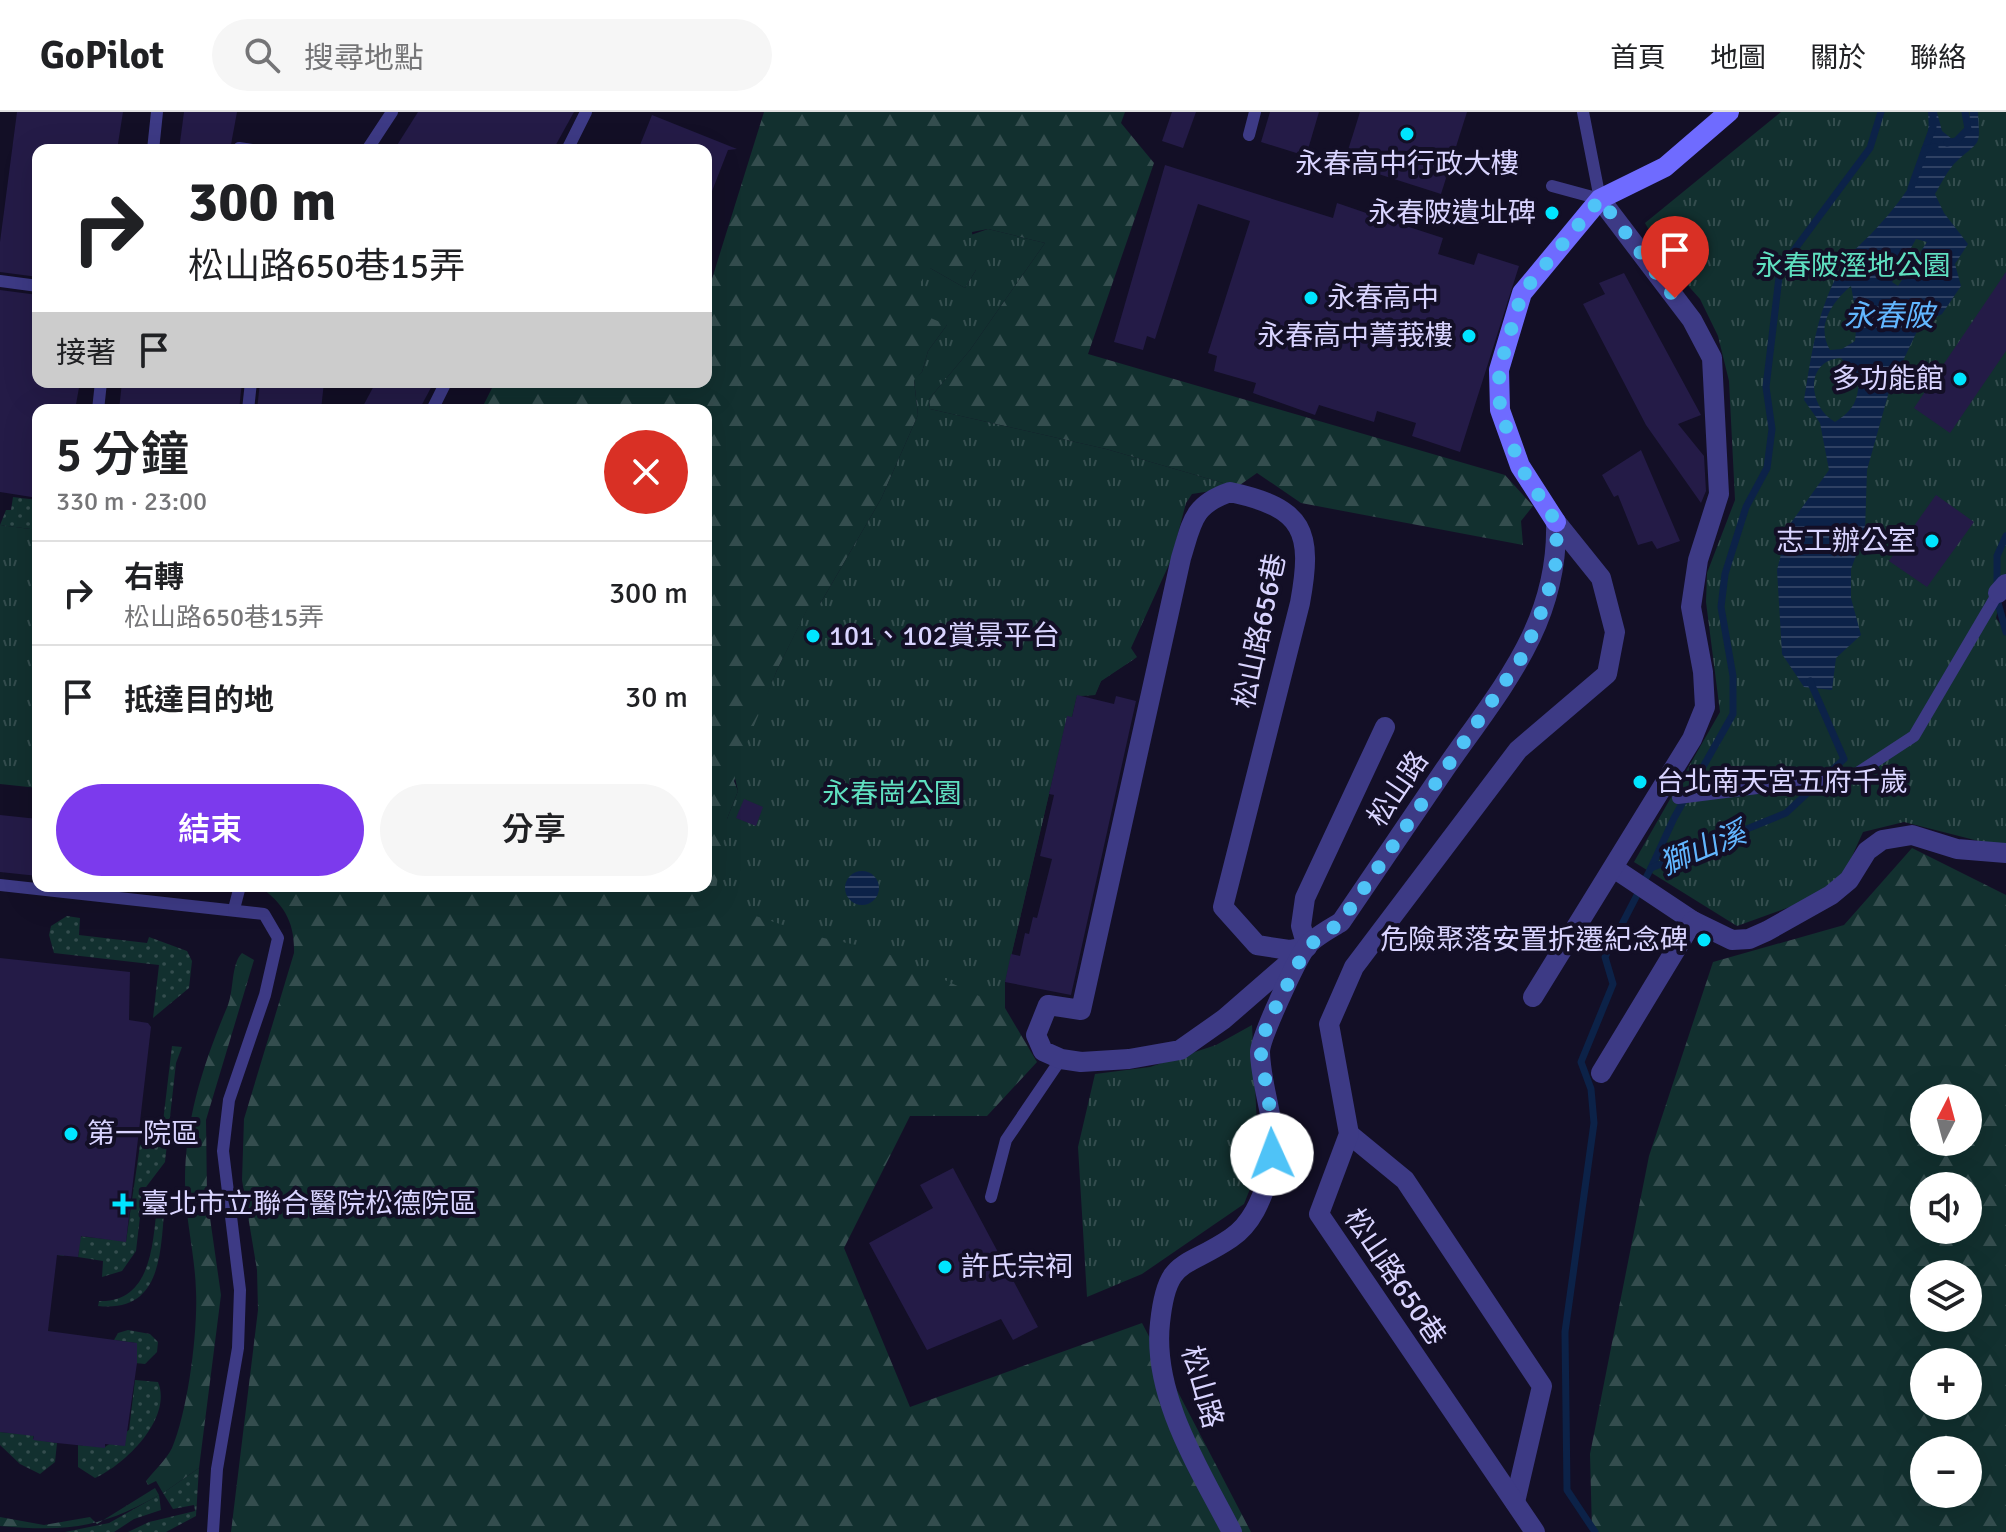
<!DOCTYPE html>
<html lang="zh-TW">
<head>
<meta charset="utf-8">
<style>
  :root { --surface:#fff; --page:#f6f6f6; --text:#202124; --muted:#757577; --line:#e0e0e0; --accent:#7c3aed }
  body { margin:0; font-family:Signika,"Noto Sans TC",sans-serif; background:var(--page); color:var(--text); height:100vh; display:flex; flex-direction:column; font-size:30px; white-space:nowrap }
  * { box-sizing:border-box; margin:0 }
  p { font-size:26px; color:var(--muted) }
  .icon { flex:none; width:44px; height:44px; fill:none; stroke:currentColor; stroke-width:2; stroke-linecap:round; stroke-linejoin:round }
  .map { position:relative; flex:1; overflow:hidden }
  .panel { position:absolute; left:32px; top:292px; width:680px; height:488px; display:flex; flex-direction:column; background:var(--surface); border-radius:16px; box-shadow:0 8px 32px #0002 }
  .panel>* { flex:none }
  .hud { position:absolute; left:32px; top:32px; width:680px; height:244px; border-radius:16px; box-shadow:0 8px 32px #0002; background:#fff; color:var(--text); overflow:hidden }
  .needle { width:52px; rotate:6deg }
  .fabs { position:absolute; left:1910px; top:972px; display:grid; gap:16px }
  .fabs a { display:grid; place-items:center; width:72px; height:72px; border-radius:50%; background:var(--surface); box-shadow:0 8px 32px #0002; font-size:40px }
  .pin { position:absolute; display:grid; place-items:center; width:68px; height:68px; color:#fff; margin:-82px -34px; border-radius:50% 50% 50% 0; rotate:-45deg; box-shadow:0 0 8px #0007 }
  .pin .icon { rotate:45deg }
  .me { position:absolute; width:88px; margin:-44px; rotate:358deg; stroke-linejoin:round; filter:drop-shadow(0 0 6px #0008) }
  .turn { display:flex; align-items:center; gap:28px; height:168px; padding:0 24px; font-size:36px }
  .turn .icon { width:104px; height:104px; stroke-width:2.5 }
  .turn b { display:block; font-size:56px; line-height:68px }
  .then { display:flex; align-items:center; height:76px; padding:0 24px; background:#0003; gap:16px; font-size:30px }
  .round { display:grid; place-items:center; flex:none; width:84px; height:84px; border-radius:42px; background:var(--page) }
  .overview { display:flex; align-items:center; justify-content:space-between; height:136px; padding:0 24px }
  h1 { font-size:48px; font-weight:600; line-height:60px }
  .button { display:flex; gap:16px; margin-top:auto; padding:16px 24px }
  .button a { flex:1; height:92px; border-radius:48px; background:var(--accent); color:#fff; font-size:32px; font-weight:600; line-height:92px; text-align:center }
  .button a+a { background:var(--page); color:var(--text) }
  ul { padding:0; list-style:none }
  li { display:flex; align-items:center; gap:24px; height:104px; padding:0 24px; border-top:2px solid var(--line) }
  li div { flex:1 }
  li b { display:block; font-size:30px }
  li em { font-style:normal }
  header { display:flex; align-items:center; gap:48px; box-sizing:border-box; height:112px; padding:0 40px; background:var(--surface); border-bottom:2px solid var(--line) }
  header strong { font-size:38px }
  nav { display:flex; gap:44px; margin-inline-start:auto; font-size:28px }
  .search { width:560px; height:72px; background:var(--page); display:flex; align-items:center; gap:20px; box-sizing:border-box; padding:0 28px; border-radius:44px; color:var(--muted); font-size:30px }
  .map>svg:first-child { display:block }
  .grass { fill:url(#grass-dots) }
  .forest { fill:url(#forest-firs); fill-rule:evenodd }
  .park { fill:url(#park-tufts) }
  .water { fill:url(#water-rules); fill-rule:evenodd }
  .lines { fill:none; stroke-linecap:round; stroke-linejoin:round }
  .stream { stroke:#0c2248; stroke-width:7 }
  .building { fill:#241b47 }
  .lane { stroke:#3d3a85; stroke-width:12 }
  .street { stroke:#3d3a85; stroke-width:20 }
  .secondary { stroke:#6f6bff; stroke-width:20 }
  .route { stroke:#4fc3f7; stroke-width:14; stroke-dasharray:0 25.2 }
  .poi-dot { fill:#00e5ff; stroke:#130f26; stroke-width:3 }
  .labels { text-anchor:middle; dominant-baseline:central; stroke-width:8; stroke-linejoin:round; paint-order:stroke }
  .poi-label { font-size:28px; fill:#d9d4ff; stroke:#130f26; text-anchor:start }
  .park-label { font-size:28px; fill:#5fe0c0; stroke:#130f26 }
  .street-label { font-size:28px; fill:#d9d4ff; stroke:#130f26 }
  .water-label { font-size:30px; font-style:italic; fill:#62b6ff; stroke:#130f26 }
</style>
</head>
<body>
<header>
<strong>GoPilot</strong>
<div class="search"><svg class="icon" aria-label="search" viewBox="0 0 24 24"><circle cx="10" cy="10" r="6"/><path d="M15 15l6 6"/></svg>搜尋地點</div>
<nav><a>首頁</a><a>地圖</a><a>關於</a><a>聯絡</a></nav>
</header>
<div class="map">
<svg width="2006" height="1420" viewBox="0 0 2006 1420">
  <defs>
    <pattern id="grass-dots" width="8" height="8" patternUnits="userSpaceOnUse" patternTransform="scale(2)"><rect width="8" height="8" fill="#12302f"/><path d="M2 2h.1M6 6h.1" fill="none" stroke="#344d4e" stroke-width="1.8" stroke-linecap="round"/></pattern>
    <pattern id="forest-firs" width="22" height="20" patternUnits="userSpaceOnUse" patternTransform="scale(2)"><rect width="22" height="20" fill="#12302f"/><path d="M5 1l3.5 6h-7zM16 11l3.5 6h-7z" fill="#344d4e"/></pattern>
    <pattern id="park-tufts" width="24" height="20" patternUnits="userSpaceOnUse" patternTransform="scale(2)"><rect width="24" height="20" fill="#12302f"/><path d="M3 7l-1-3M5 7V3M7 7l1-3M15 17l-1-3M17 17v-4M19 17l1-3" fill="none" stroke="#344d4e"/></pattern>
    <pattern id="water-rules" width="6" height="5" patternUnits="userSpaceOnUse" patternTransform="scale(2)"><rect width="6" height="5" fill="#0c2248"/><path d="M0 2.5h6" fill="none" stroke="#2f4163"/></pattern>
  </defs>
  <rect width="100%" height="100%" fill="#130f26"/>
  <!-- grass -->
  <g class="grass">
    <path d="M13 385 38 388V418L0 413 6 398H11Z"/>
    <path d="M67 804 80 806 79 823 147 831 149 825 187 839 192 849 189 876 153 906 159 853 54 841 49 823 51 814Z"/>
    <path d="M172 934 182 935 176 951 165 1050 143 1079 136 1139 122 1159 102 1165 103 1149 78 1145 79 1135 66 1133 64 1144 57 1143 59 1122 126 1129 140 1033 160 1035Z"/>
    <path d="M165 1091C160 1137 164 1201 98 1194L99 1189C152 1191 153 1130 157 1092Z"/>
    <path d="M128 1218 150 1222 158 1230 157 1240 145 1252 135 1251 136 1231 114 1228 118 1221Z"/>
    <path d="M135 1268 158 1270C173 1306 125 1353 95 1366L78 1355V1333L105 1335 129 1318Z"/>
    <path d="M0 1320 34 1323 33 1327 57 1331 55 1350 40 1362 20 1352 0 1333Z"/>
    <path d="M199 1356 196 1404 166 1420H128L149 1410 195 1399 194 1393 173 1397 163 1381Z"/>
    <path d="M159 1383 161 1398 134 1407 114 1420H65L109 1411Z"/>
  </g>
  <!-- forest -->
  <g class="forest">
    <path d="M764 0H1125L1121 11 1154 51 1088 242 1505 363 1533 394 1521 409 1523 433 1301 391 1257 361 1237 375 1106 337 930 297 929 287 970 238 1045 131 988 117 972 120 976 158 965 176 930 156 947 213 928 239 922 260 914 269 918 303 881 387 820 492H810L777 558 734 669 738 679 727 707 1042 601 1137 545 1101 569 1095 583 1077 584 1067 605 1005 870V896L1037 950 987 1004H910L844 1136 910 1295 1142 1211 1251 1420H231L258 1198 257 1158 242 1068 244 1007 294 841C295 810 284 792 259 774H706V298H481L495 270H706V186Z"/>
    <path d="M1912 736 2006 783V1420H1592L1590 1342 1649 1044 1713 850 1844 813ZM1968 986V1030H1924V986ZM1968 1074V1118H1924V1074ZM1968 1162V1206H1924V1162ZM1968 1250V1294H1924V1250ZM1968 1338V1382H1924V1338Z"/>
    <path d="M242 841 254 848 206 1008 207 1085 221 1183 199 1356 163 1381 156 1369 148 1373 146 1369C154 1359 166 1348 172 1336 188 1299 198 1219 196 1179 195 1142 185 1106 185 1070 185 1006 204 950 228 893 234 878 231 852 242 841Z"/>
    <path d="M155 1376 159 1383C101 1416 68 1420 0 1414V1405L44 1413 90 1405 97 1412Z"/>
  </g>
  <!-- park -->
  <g class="park">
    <path d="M1781 0H2006V461L1996 506 2006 520V736L1904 710 1863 720 1844 762 1820 784 1737 814 1634 750 1720 600 1706 490 1707 461 1735 388 1729 269 1718 224 1700 187 1667 150 1645 111Z"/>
    <path d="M988 117 1045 131 970 238 929 287 930 297 1106 337 1237 375 1192 382 1186 391 1171 448 1131 536 1137 545 1101 569 1095 583 1077 584 1072 605H1067L1005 870V896L880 838 819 825 714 790 727 707 738 679 734 662 777 558 810 491 820 492 881 387 918 303 914 268 922 260 928 239 947 213 926 204 920 171 930 156 965 176 976 158 948 131Z"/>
    <path d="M0 413 38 418V676L0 672Z"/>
    <path d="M1252 913 1259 1054 1244 1092 1142 1162 1087 1185 1078 1035 1095 962 1150 955 1216 933Z"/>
  </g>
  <!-- water -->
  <g class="water">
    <path d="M1928 0H1937L1942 19 1957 31 1968 21 1970 0H1978C1980 36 1981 27 1957 49 1948 57 1941 72 1935 82L1944 101 1968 132 1955 152 1961 174 1942 202 1920 213 1890 276 1867 358 1865 420 1851 457V486L1861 523 1836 546 1832 578 1804 575 1782 542 1777 458 1788 415 1829 358 1820 311 1804 288C1812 239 1817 198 1842 154 1849 142 1861 132 1871 122 1904 87 1933 50 1928 0ZM1916 127 1927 130 1898 174 1892 170ZM1851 174 1857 207 1855 229 1842 237 1830 238C1816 214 1831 191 1851 174ZM1841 246 1859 266C1858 289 1854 298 1835 310 1808 295 1804 248 1841 246Z"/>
    <circle cx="862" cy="776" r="17"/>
  </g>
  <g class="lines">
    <!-- stream -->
    <g class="stream">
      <path d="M1947 31 1956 29 1968 17 1965 0"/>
      <path d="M1925 37 1933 15V0"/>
      <path d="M1911 76 1925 37 1935 35"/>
      <path d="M1997 475V444L2006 424"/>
      <path d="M1997 487 2006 520"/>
      <path d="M1651 756 1674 706 1733 602V564L1721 495 1725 462 1746 395 1767 356 1772 317 1766 275 1780 157 1870 36 1881 0"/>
      <path d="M1595 1420 1567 1378 1565 1220 1594 1011 1591 977 1581 950 1613 872 1605 845 1651 756 1786 701 1844 647 1810 569"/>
    </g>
  </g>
  <!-- building -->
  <g class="building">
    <path d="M17 0H123L117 38H38V165L0 160V130Z"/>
    <path d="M184 0H237L230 38H179Z"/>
    <path d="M418 0H574L553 38H394Z"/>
    <path d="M1172 0H1196L1183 36 1162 29Z"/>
    <path d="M1270 0H1319L1306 44 1261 30Z"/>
    <path d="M1360 0H1467L1441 82 1344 51Z"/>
    <path d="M652 3 737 37 728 38 707 92 706 38H638Z"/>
    <path d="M1165 53 1333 106 1337 91 1378 105 1443 126 1438 142 1474 153 1478 141 1519 154 1460 340 1412 324 1416 311 1377 299 1374 310 1319 293 1315 303 1253 281 1256 271 1214 259 1217 244 1208 241 1250 109 1198 92 1155 227 1147 224 1143 238 1114 230Z"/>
    <path d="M2006 160V239L1950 321 1914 296Z"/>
    <path d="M1624 161 1701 303 1678 312 1704 344 1706 379 1701 391 1646 313 1583 192 1605 182 1599 171Z"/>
    <path d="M0 178 38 183V270H80L75 298H38V386L0 380Z"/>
    <path d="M122 270H242L239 298H119Z"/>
    <path d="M260 270H324L321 298H257Z"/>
    <path d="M376 270H434L419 298H361Z"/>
    <path d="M1641 338 1680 429 1657 437 1652 429 1638 433 1618 383 1614 385 1602 363Z"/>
    <path d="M1936 383 1974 410 1927 475 1889 449Z"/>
    <path d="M1077 583 1114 592 1116 584 1136 589 1071 883 1005 870 1011 842 1020 844 1025 821 1029 822 1033 805 1037 806 1052 747 1040 744 1054 683 1049 682 1067 604 1072 605Z"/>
    <path d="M744 687 763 695 756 714 736 706Z"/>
    <path d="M0 703 38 707V764L0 760Z"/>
    <path d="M0 846 130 860 129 908 148 911 151 915 126 1130 81 1124 78 1145 57 1143 48 1219 137 1231V1251L125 1334 105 1332V1336L57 1331 33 1328 34 1324 0 1320Z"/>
    <path d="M953 1056 1038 1215 1013 1228 1001 1207 927 1238 869 1131 933 1096 920 1073Z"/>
  </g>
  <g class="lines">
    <!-- lane -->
    <g class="lane">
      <path d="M1249 23 1255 0"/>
      <path d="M239 36 252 38"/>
      <path d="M153 38 157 0"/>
      <path d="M367 38 392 0"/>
      <path d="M567 38 586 0"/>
      <path d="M1552 74 1600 87 1583 0"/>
      <path d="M0 169 38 174"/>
      <path d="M98 298 101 270"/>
      <path d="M248 298 251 270"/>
      <path d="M432 298 446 270"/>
      <path d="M1678 686 1853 664 1914 624 1998 481"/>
      <path d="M0 773 264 802 278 826 265 883 229 988 223 1039 240 1178 238 1236 217 1357 213 1420"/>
      <path d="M234 797 240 774"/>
      <path d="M991 1085 1006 1028 1061 947"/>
    </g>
    <!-- street -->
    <g class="street">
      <path d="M1230 380C1305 396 1313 420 1300 491L1223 795 1257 833 1289 838 1307 835 1224 907 1180 938 1129 947 1081 950 1061 947 1043 939 1036 923 1048 893 1081 898 1181 446C1192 411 1192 393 1230 380Z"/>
      <path d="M1998 481 2006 472"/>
      <path d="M1615 757 1693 809 1732 828 1749 827 1767 819 1831 783 1849 768 1867 739 1882 728 1912 723 1957 737 2006 741"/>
      <path d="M1307 835 1301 814 1305 786 1385 615"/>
      <path d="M1533 885 1692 627 1705 595 1703 560 1691 495 1698 448 1719 382 1712 246 1692 208 1600 87"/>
      <path d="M1601 961 1693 809"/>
      <path d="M1349 1022 1405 1068 1542 1274 1515 1390"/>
      <path d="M1232 1420C1200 1358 1152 1284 1160 1211 1167 1144 1184 1158 1231 1126 1252 1112 1261 1088 1269 1065 1283 1023 1261 982 1260 940 1260 926 1297 847 1306 835 1314 825 1330 817 1341 810 1376 758 1412 706 1447 654 1502 575 1559 511 1556 410"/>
      <path d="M1535 1420 1319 1102 1349 1022 1329 912 1354 855 1518 638 1607 562 1615 520 1601 466 1556 410"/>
    </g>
    <!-- secondary -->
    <path class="secondary" d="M1556 410 1520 354 1500 298 1499 258 1522 181 1600 87 1665 55 1729 0"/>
  </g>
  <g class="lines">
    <!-- route -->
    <path class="route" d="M1272 1042 1274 1022 1260 936 1268 910 1307 835 1341 810 1524 542 1546 488 1557 447 1556 410 1520 354 1500 298 1499 258 1522 181 1600 87 1675 186"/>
  </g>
  <!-- markers -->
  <g class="poi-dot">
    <circle cx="1407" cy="22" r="8"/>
    <circle cx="1552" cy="101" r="8"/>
    <circle cx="1311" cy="186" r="8"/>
    <circle cx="1469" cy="224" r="8"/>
    <circle cx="1960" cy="267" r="8"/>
    <circle cx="1932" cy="429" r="8"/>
    <circle cx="813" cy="524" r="8"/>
    <circle cx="1640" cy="670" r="8"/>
    <circle cx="1704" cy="828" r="8"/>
    <circle cx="71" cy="1022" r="8"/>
    <path d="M119 1080h8v8h8v8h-8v8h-8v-8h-8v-8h8z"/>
    <circle cx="945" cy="1155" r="8"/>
  </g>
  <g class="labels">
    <!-- poi labels -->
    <g class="poi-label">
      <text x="1407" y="52" text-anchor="middle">永春高中行政大樓</text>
      <text x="1536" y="101" text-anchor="end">永春陂遺址碑</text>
      <text x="1327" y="186">永春高中</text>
      <text x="1453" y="224" text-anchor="end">永春高中菁莪樓</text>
      <text x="1944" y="267" text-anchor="end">多功能館</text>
      <text x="1916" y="429" text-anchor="end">志工辦公室</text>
      <text x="829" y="524">101、102賞景平台</text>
      <text x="1656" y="670">台北南天宮五府千歲</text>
      <text x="1688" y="828" text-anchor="end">危險聚落安置拆遷紀念碑</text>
      <text x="87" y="1022">第一院區</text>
      <text x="141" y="1092">臺北市立聯合醫院松德院區</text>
      <text x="961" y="1155">許氏宗祠</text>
    </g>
    <!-- park labels -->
    <g class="park-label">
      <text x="1853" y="154">永春陂溼地公園</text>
      <text x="892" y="682">永春崗公園</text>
    </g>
    <!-- street labels -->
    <g class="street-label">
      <text transform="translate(1260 519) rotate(-78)">松山路656巷</text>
      <text transform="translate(1398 677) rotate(-56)">松山路</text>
      <text transform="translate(1395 1165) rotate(56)">松山路650巷</text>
      <text transform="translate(1202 1275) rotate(74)">松山路</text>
    </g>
    <!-- water labels -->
    <g class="water-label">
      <text x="1889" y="204">永春陂</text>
      <text transform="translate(1703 737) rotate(-23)">獅山溪</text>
    </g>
  </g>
</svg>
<div class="fabs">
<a><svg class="needle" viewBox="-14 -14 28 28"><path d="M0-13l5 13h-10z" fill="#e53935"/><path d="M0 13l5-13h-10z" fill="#757577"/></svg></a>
<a><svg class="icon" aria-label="sound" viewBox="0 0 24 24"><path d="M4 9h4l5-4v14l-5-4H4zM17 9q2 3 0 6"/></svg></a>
<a><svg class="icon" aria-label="layers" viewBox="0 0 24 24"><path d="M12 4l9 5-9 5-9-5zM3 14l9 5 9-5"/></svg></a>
<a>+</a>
<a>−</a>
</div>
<div class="pin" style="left:1675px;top:186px;background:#d93025"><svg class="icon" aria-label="arrive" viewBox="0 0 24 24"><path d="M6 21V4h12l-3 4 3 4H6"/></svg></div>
<svg class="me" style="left:1272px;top:1042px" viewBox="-20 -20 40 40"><circle r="19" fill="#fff"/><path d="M0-13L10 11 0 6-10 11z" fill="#4fc3f7"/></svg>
<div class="hud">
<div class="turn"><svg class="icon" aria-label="right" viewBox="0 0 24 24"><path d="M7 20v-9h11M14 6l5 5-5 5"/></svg><div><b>300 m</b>松山路650巷15弄</div></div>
<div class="then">接著<svg class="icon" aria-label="arrive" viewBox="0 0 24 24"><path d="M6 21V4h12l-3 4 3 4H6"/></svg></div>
</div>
<section class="panel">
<div class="overview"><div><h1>5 分鐘</h1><p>330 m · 23:00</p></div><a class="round" style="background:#d93025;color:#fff"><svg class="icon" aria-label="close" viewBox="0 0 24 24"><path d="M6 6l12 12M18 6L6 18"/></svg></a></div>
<ul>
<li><svg class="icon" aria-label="right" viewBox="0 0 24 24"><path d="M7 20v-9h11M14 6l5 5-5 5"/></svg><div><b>右轉</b><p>松山路650巷15弄</p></div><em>300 m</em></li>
<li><svg class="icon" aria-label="arrive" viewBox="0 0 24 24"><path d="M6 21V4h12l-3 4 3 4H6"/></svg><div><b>抵達目的地</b></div><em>30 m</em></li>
</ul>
<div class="button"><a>結束</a><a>分享</a></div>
</section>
</div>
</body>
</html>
